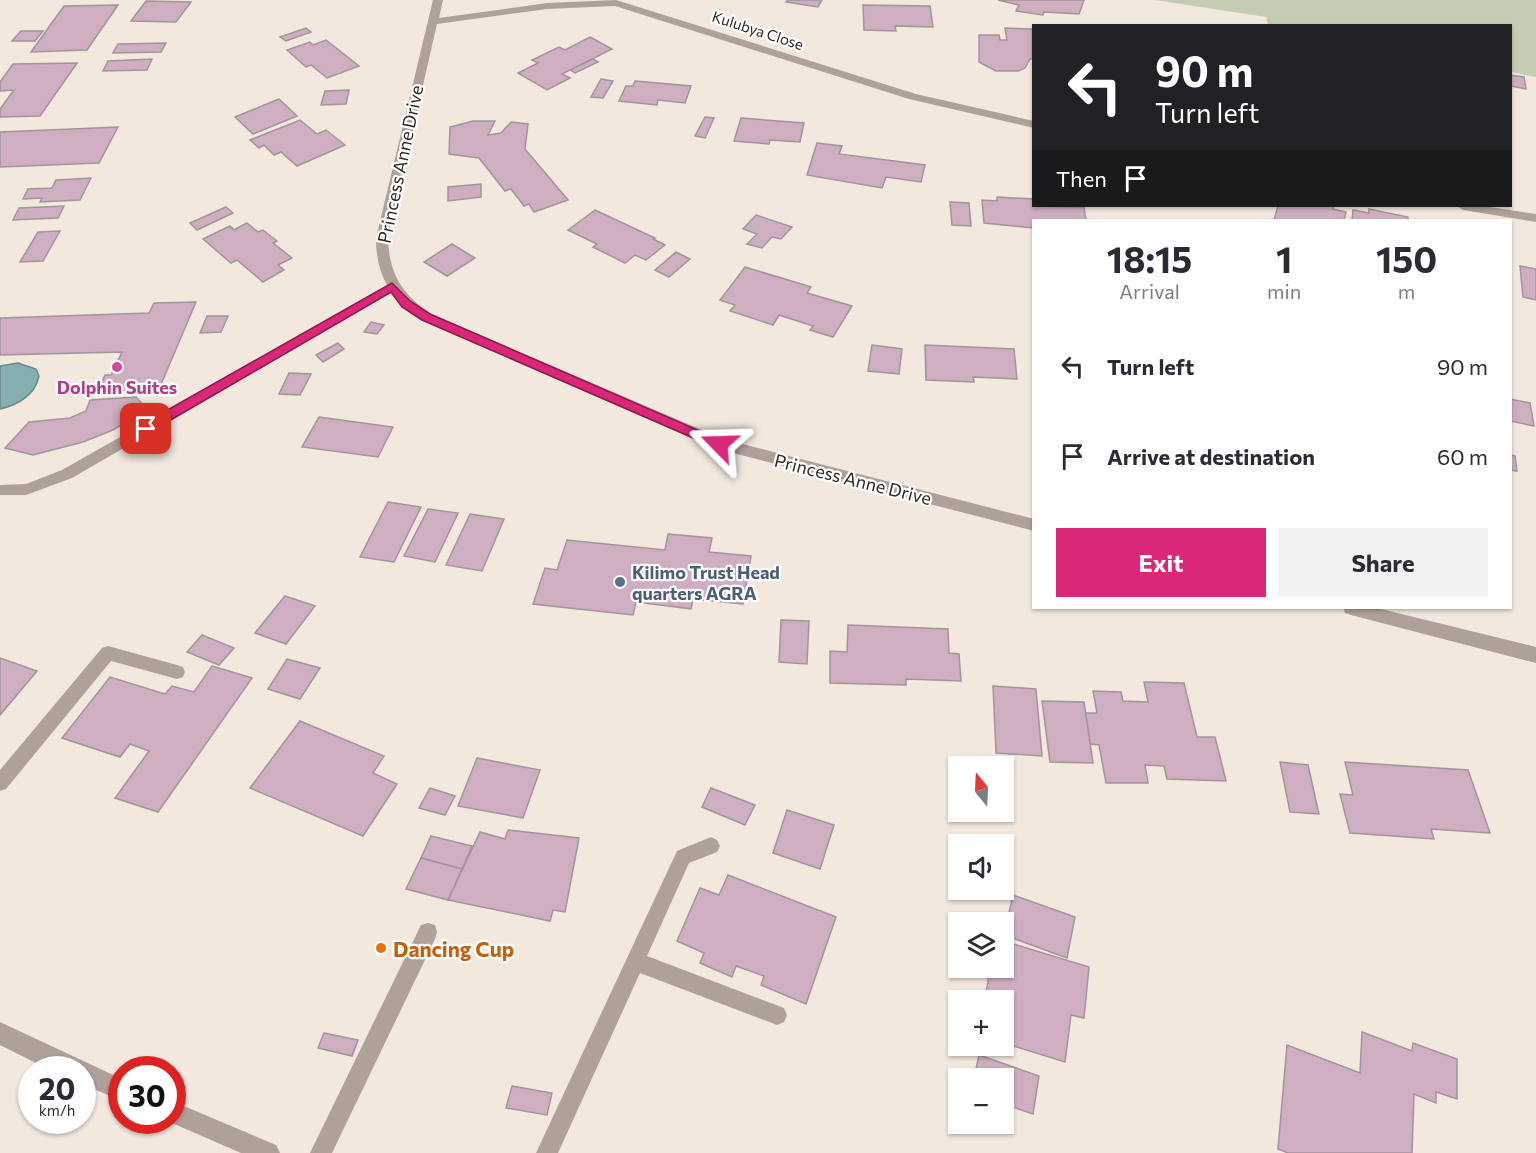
<!DOCTYPE html>
<html lang="en">
<head>
<meta charset="utf-8">
<style>
  :root { --surface:#fff; --page:#f2f2f3; --text:#2b2b33; --muted:#7c7c81; --accent:#db2777 }
  body { margin:0; font-family:Commissioner,sans-serif; background:var(--page); color:var(--text); height:100vh; display:flex; flex-direction:column; font-size:22px; white-space:nowrap }
  * { box-sizing:border-box; margin:0 }
  p { font-size:20px; color:var(--muted) }
  .icon { flex:none; width:33px; height:33px; fill:none; stroke:currentColor; stroke-width:2; stroke-linecap:round; stroke-linejoin:round }
  .map { position:relative; flex:1; overflow:hidden }
  .details { position:absolute; left:1032px; top:219px; width:480px; height:390px; display:flex; flex-direction:column; background:var(--surface); border-radius:0px; box-shadow:0 2px 4px #0004 }
  .details>* { flex:none }
  .top-card { position:absolute; left:1032px; top:24px; width:480px; height:183px; border-radius:0px; box-shadow:0 2px 4px #0004; background:#202124; color:#fff; overflow:hidden }
  .needle { width:39px; rotate:342deg }
  .fabs { position:absolute; left:948px; top:756px; display:grid; gap:12px }
  .fabs a { display:grid; place-items:center; width:66px; height:66px; border-radius:0px; background:var(--surface); box-shadow:0 2px 4px #0004; font-size:30px }
  .speed { position:absolute; left:18px; top:1056px; display:flex; gap:12px; font-size:30px; font-weight:700; text-align:center }
  .speed>* { display:grid; place-content:center; width:78px; height:78px; border-radius:50%; background:var(--surface); box-shadow:0 2px 4px #0004; line-height:1 }
  .speed small { font-size:15px; font-weight:400 }
  .speed .limit { border:9px solid #d22; background:#fff; color:#111 }
  .pin { position:absolute; display:grid; place-items:center; width:51px; height:51px; color:#fff; margin:-26px; border-radius:12px; box-shadow:0 3px 9px #0006 }
  .me { position:absolute; width:66px; margin:-33px; rotate:292deg; stroke-linejoin:round; filter:drop-shadow(0 0 4px #0008) }
  .turn { display:flex; align-items:center; gap:21px; height:126px; padding:0 24px; font-size:27px }
  .turn .icon { width:78px; height:78px; stroke-width:2.5 }
  .turn b { display:block; font-size:42px; line-height:51px }
  .then { display:flex; align-items:center; height:57px; padding:0 24px; background:#0003; gap:12px; font-size:22px }
  .eta { display:flex; justify-content:space-evenly; align-items:center; height:102px; text-align:center }
  .eta b { font-size:36px; font-weight:700; line-height:42px }
  .cta { display:flex; gap:12px; margin-top:auto; padding:12px 24px }
  .cta a { flex:1; height:69px; border-radius:0px; background:var(--accent); color:#fff; font-size:24px; font-weight:700; line-height:69px; text-align:center }
  .cta a+a { background:var(--page); color:var(--text) }
  ul { padding:0; list-style:none }
  li { display:flex; align-items:center; gap:18px; height:90px; padding:0 24px }
  li div { flex:1 }
  li b { display:block; font-size:22px }
  li em { font-style:normal }
  .map>svg:first-child { display:block }
  .green { fill:#c4cdb3 }
  .water { fill:#86afb1; stroke:#6b8787; stroke-width:1.5 }
  .building { fill:#ceaec0; stroke:#a1959b; stroke-width:1.5 }
  .lines { fill:none; stroke-linecap:round; stroke-linejoin:round }
  .service { fill:#afa099; fill-rule:evenodd }
  .minor { fill:#afa099; fill-rule:evenodd }
  .tertiary { fill:#afa099; fill-rule:evenodd }
  .route { fill:#db2777; stroke:#8e194d; stroke-width:1.5 }
  .hotel-dot { fill:#d1479c; stroke:#fff; stroke-width:2 }
  .service-dot { fill:#5c6f8a; stroke:#fff; stroke-width:2 }
  .food-dot { fill:#e8710a; stroke:#fff; stroke-width:2 }
  .labels { text-anchor:middle; dominant-baseline:central; stroke-width:4.5; stroke-linejoin:round; paint-order:stroke }
  .far-street-label { font-size:15px; fill:#2d2925; stroke:#fff }
  .street-label { font-size:18px; fill:#2d2925; stroke:#fff }
  .hotel-label { font-size:18px; font-weight:bold; fill:#b23c85; stroke:#fff }
  .service-label { font-size:18px; font-weight:bold; fill:#4e5e75; stroke:#fff; text-anchor:start }
  .near-food-label { font-size:21px; font-weight:bold; fill:#c56008; stroke:#fff; text-anchor:start }
</style>
</head>
<body>
<div class="map">
<svg width="1536" height="1153" viewBox="0 0 1536 1153">
  <rect width="100%" height="100%" fill="#f2e8de"/>
  <!-- green -->
  <path class="green" d="M1155 0H1536V77L1511 72 1510 26 1268 25 1266 17Z"/>
  <!-- water -->
  <path class="water" d="M18 363 36 369 39 376C35 395 18 405 0 409V366Z"/>
  <!-- building -->
  <g class="building">
    <path d="M788 0H822L818 7 786 2Z"/>
    <path d="M998 0H1084L1079 14 1044 12 1043 15 1016 11 1019 5Z"/>
    <path d="M146 1 191 2 176 22 131 21Z"/>
    <path d="M118 5 87 50 31 52 64 6Z"/>
    <path d="M863 5 930 6 933 27 895 26 896 31 864 30Z"/>
    <path d="M306 28 311 32 286 41 280 37Z"/>
    <path d="M1005 28 1032 29 1034 31V59H1030L1025 68 1018 71H996L979 62V35H999L1000 40H1007Z"/>
    <path d="M21 31H43L35 41H12Z"/>
    <path d="M590 37 612 49 562 74 570 78 547 90 518 73 538 63 532 60 559 47 565 50Z"/>
    <path d="M326 40 359 66 327 78 311 65 306 67 287 50 310 42 313 45Z"/>
    <path d="M166 43 161 52 113 53 118 44Z"/>
    <path d="M152 59 147 70 103 71 108 61Z"/>
    <path d="M593 59 598 62 575 73 570 70Z"/>
    <path d="M77 63 40 116 0 117V109L14 90 0 91V82L13 64Z"/>
    <path d="M1510 75 1524 77 1526 89 1510 86Z"/>
    <path d="M601 79 613 81 603 98 591 97Z"/>
    <path d="M635 81 691 86 685 103 658 100 657 105 619 101 626 86H633Z"/>
    <path d="M349 90 346 104 321 105 325 91Z"/>
    <path d="M279 99 297 116 253 134 235 117Z"/>
    <path d="M705 117 714 118 705 138 695 136Z"/>
    <path d="M741 118 804 123 800 142 770 140 769 144 734 141Z"/>
    <path d="M300 120 317 134 326 130 345 145 297 166 281 152 274 155 264 145 259 148 250 140Z"/>
    <path d="M473 121H495L488 135 501 133 511 122 528 124 525 149 568 200 534 212 529 204 524 206 511 189 505 191 479 158 449 154 450 127Z"/>
    <path d="M118 127 99 163 0 167V132Z"/>
    <path d="M817 143 842 146 839 154 925 165 921 182 886 177 882 188 807 175Z"/>
    <path d="M91 178 80 200 40 202 42 198 23 199 28 189 52 188 56 180Z"/>
    <path d="M481 184V197L448 201V187Z"/>
    <path d="M997 197 1034 199V206L1084 207 1086 220H1034V228L984 223 982 200 997 201Z"/>
    <path d="M950 202 969 203 971 226 952 225Z"/>
    <path d="M64 206 58 218 13 220 19 208Z"/>
    <path d="M1278 206H1334L1333 209 1346 212 1344 220H1274Z"/>
    <path d="M226 207 233 213 197 230 190 223Z"/>
    <path d="M1369 209 1408 217V220H1352L1353 210 1369 213Z"/>
    <path d="M595 210 655 238 653 239 665 245 646 260 635 255 625 263 593 247 597 244 568 230Z"/>
    <path d="M756 215 792 227 781 239 772 237 762 248 747 244 757 234 743 229Z"/>
    <path d="M247 223 258 232 263 230 277 241 273 243 292 258 278 265 284 270 263 282 237 260 231 263 203 239 230 226 234 230Z"/>
    <path d="M60 231 43 261 20 262 38 232Z"/>
    <path d="M452 244 475 258 447 276 424 262Z"/>
    <path d="M676 252 690 259 669 277 655 270Z"/>
    <path d="M1520 266 1536 269V300L1523 297Z"/>
    <path d="M745 267 811 287 807 293 852 306 833 337 810 330 813 326 779 315 773 325 730 311 735 305 720 300Z"/>
    <path d="M196 302 159 389 98 391 105 375H111L122 352 0 355V318L149 313 154 303Z"/>
    <path d="M207 316H228L221 332 200 333Z"/>
    <path d="M371 322 384 325 377 334 364 332Z"/>
    <path d="M338 343 344 349 323 362 316 355Z"/>
    <path d="M872 345 902 349 899 374 868 371Z"/>
    <path d="M925 345 1014 349 1017 379 973 377 974 382 926 380Z"/>
    <path d="M289 373 311 374 300 395 279 394Z"/>
    <path d="M136 397 147 409 113 430 83 442 33 455 5 448 29 422 70 418 86 411 90 400Z"/>
    <path d="M1510 399 1530 403 1534 426 1510 421Z"/>
    <path d="M319 417 393 427 378 457 302 447Z"/>
    <path d="M1510 455 1515 456 1517 471 1510 470Z"/>
    <path d="M388 502 421 507 394 562 360 557Z"/>
    <path d="M428 509 458 513 435 562 404 556Z"/>
    <path d="M470 514 504 519 482 571 446 565Z"/>
    <path d="M668 534 712 538 709 552 751 556 743 604 693 599 691 609 636 602 633 615 533 604 545 568 557 570 567 540 665 550Z"/>
    <path d="M285 596 315 606 286 644 255 633Z"/>
    <path d="M781 620 809 621 807 664 779 662Z"/>
    <path d="M848 625 948 629 949 653 959 654 961 681 906 679V685L830 683V651L847 652Z"/>
    <path d="M202 635 234 648 219 665 187 652Z"/>
    <path d="M0 658 37 671 0 715Z"/>
    <path d="M287 659 320 668 300 699 268 689Z"/>
    <path d="M212 666 252 678 158 812 115 798 149 751 130 744 120 757 62 738 110 677 165 694 172 686 194 692Z"/>
    <path d="M1144 682 1184 683 1197 737H1215L1226 781 1167 779 1164 766 1145 765 1148 783H1106L1099 745 1090 744 1085 713H1097L1093 691 1121 692 1123 701 1148 702Z"/>
    <path d="M993 686 1036 689 1042 756 996 753Z"/>
    <path d="M1042 701 1084 702 1093 763 1050 762Z"/>
    <path d="M300 721 384 756 373 773 397 784 363 836 250 788Z"/>
    <path d="M477 758 540 770 523 818 458 806Z"/>
    <path d="M1280 762 1308 765 1319 814 1290 812Z"/>
    <path d="M1345 762 1468 770 1490 833 1431 829 1434 839 1350 833 1340 794 1353 795Z"/>
    <path d="M430 788 455 796 445 815 419 808Z"/>
    <path d="M711 788 755 805 745 825 702 807Z"/>
    <path d="M787 810 834 825 820 869 773 853Z"/>
    <path d="M508 830 579 838 565 912 553 910 550 921 448 900 480 832 505 839Z"/>
    <path d="M431 836 472 846 462 869 421 858Z"/>
    <path d="M421 858 462 869 448 900 406 889Z"/>
    <path d="M728 875 836 917 806 1004 761 985 764 976 736 966 732 977 700 963 704 953 677 941 700 888 719 895Z"/>
    <path d="M1013 895 1075 917 1067 958 1004 935Z"/>
    <path d="M1004 941 1089 967 1084 1018 1071 1015 1065 1062 1004 1043V1000H985L990 968H1004Z"/>
    <path d="M1362 1032 1412 1051 1413 1043 1457 1059V1099L1436 1092V1103L1414 1094 1412 1153H1288L1278 1149 1287 1045 1360 1073Z"/>
    <path d="M324 1033 358 1040 352 1056 318 1048Z"/>
    <path d="M979 1055 1039 1076 1033 1114 1004 1104V1078H974Z"/>
    <path d="M512 1086 552 1093 547 1115 506 1108Z"/>
  </g>
  <g class="lines">
    <!-- service -->
    <g class="service">
      <path d="M392 283 398 287 396 290 72 478 26 495H0V485L26 484 62 470Z"/>
      <path d="M108 646 177 665 183 667 185 672 183 677 177 679 111 661 6 789 0 791V770L102 648Z"/>
      <path d="M711 837 717 840 720 846 717 852 689 863 647 956 784 1008 787 1015 784 1022 777 1025 640 973 558 1153H536L677 851Z"/>
      <path d="M428 923 435 925 437 932 435 939 332 1153H310L421 925Z"/>
    </g>
    <!-- minor -->
    <g class="minor">
      <path d="M433 0H443L439 18 547 3 616 0 916 94 1034 121V128L909 99 615 6 547 9 437 24 388 238C389 274 402 294 431 314L723 439 1034 519V531L714 448 421 320C391 299 376 276 376 238Z"/>
      <path d="M1457 206H1483L1536 214V222L1463 210Z"/>
      <path d="M1343 608H1377L1536 647V663L1351 615 1345 613Z"/>
    </g>
    <!-- tertiary -->
    <g class="tertiary">
      <path d="M0 1022 122 1079V1101L82 1084V1070H50L0 1045Z"/>
      <path d="M172 1101 276 1145 280 1153H241L165 1120H172Z"/>
    </g>
  </g>
  <!-- route -->
  <path class="route" d="M392 283 410 301 430 314 723 441 725 444 723 447H714L422 320 402 307 391 292 150 432H141V425Z"/>
  <!-- markers -->
  <circle class="hotel-dot" cx="117" cy="367" r="6"/>
  <circle class="service-dot" cx="620" cy="582" r="6"/>
  <circle class="food-dot" cx="381" cy="948" r="6"/>
  <g class="labels">
    <!-- far-street labels -->
    <g class="far-street-label">
      <text transform="translate(758 30) rotate(18)">Kulubya Close</text>
    </g>
    <!-- street labels -->
    <g class="street-label">
      <text transform="translate(400 164) rotate(-78)">Princess Anne Drive</text>
      <text transform="translate(853 479) rotate(14)">Princess Anne Drive</text>
    </g>
    <!-- hotel labels -->
    <g class="hotel-label">
      <text x="117" y="387">Dolphin Suites</text>
    </g>
    <!-- service labels -->
    <g class="service-label">
      <text x="632" y="572">Kilimo Trust Head<tspan x="632" dy="21">quarters AGRA</tspan></text>
    </g>
    <!-- near-food labels -->
    <g class="near-food-label">
      <text x="393" y="948">Dancing Cup</text>
    </g>
  </g>
</svg>
<div class="fabs">
<a><svg class="needle" viewBox="-14 -14 28 28"><path d="M0-13l5 13h-10z" fill="#e53935"/><path d="M0 13l5-13h-10z" fill="#7c7c81"/></svg></a>
<a><svg class="icon" aria-label="sound" viewBox="0 0 24 24"><path d="M4 9h4l5-4v14l-5-4H4zM17 9q2 3 0 6"/></svg></a>
<a><svg class="icon" aria-label="layers" viewBox="0 0 24 24"><path d="M12 4l9 5-9 5-9-5zM3 14l9 5 9-5"/></svg></a>
<a>+</a>
<a>−</a>
</div>
<div class="speed"><div>20<small>km/h</small></div><div class="limit">30</div></div>
<div class="pin" style="left:146px;top:429px;background:#d93025"><svg class="icon" aria-label="arrive" viewBox="0 0 24 24"><path d="M6 21V4h12l-3 4 3 4H6"/></svg></div>
<svg class="me" style="left:719px;top:444px" viewBox="-20 -20 40 40"><path d="M0-17L14 15 0 8-14 15z" fill="#db2777" stroke="#fff" stroke-width="4"/></svg>
<div class="top-card">
<div class="turn"><svg class="icon" aria-label="left" viewBox="0 0 24 24"><path d="M17 20v-9H6M10 6l-5 5 5 5"/></svg><div><b>90 m</b>Turn left</div></div>
<div class="then">Then<svg class="icon" aria-label="arrive" viewBox="0 0 24 24"><path d="M6 21V4h12l-3 4 3 4H6"/></svg></div>
</div>
<section class="details">
<div class="eta">
<div><b>18:15</b><p>Arrival</p></div>
<div><b>1</b><p>min</p></div>
<div><b>150</b><p>m</p></div>
</div>
<ul>
<li><svg class="icon" aria-label="left" viewBox="0 0 24 24"><path d="M17 20v-9H6M10 6l-5 5 5 5"/></svg><div><b>Turn left</b></div><em>90 m</em></li>
<li><svg class="icon" aria-label="arrive" viewBox="0 0 24 24"><path d="M6 21V4h12l-3 4 3 4H6"/></svg><div><b>Arrive at destination</b></div><em>60 m</em></li>
</ul>
<div class="cta"><a>Exit</a><a>Share</a></div>
</section>
</div>
</body>
</html>
